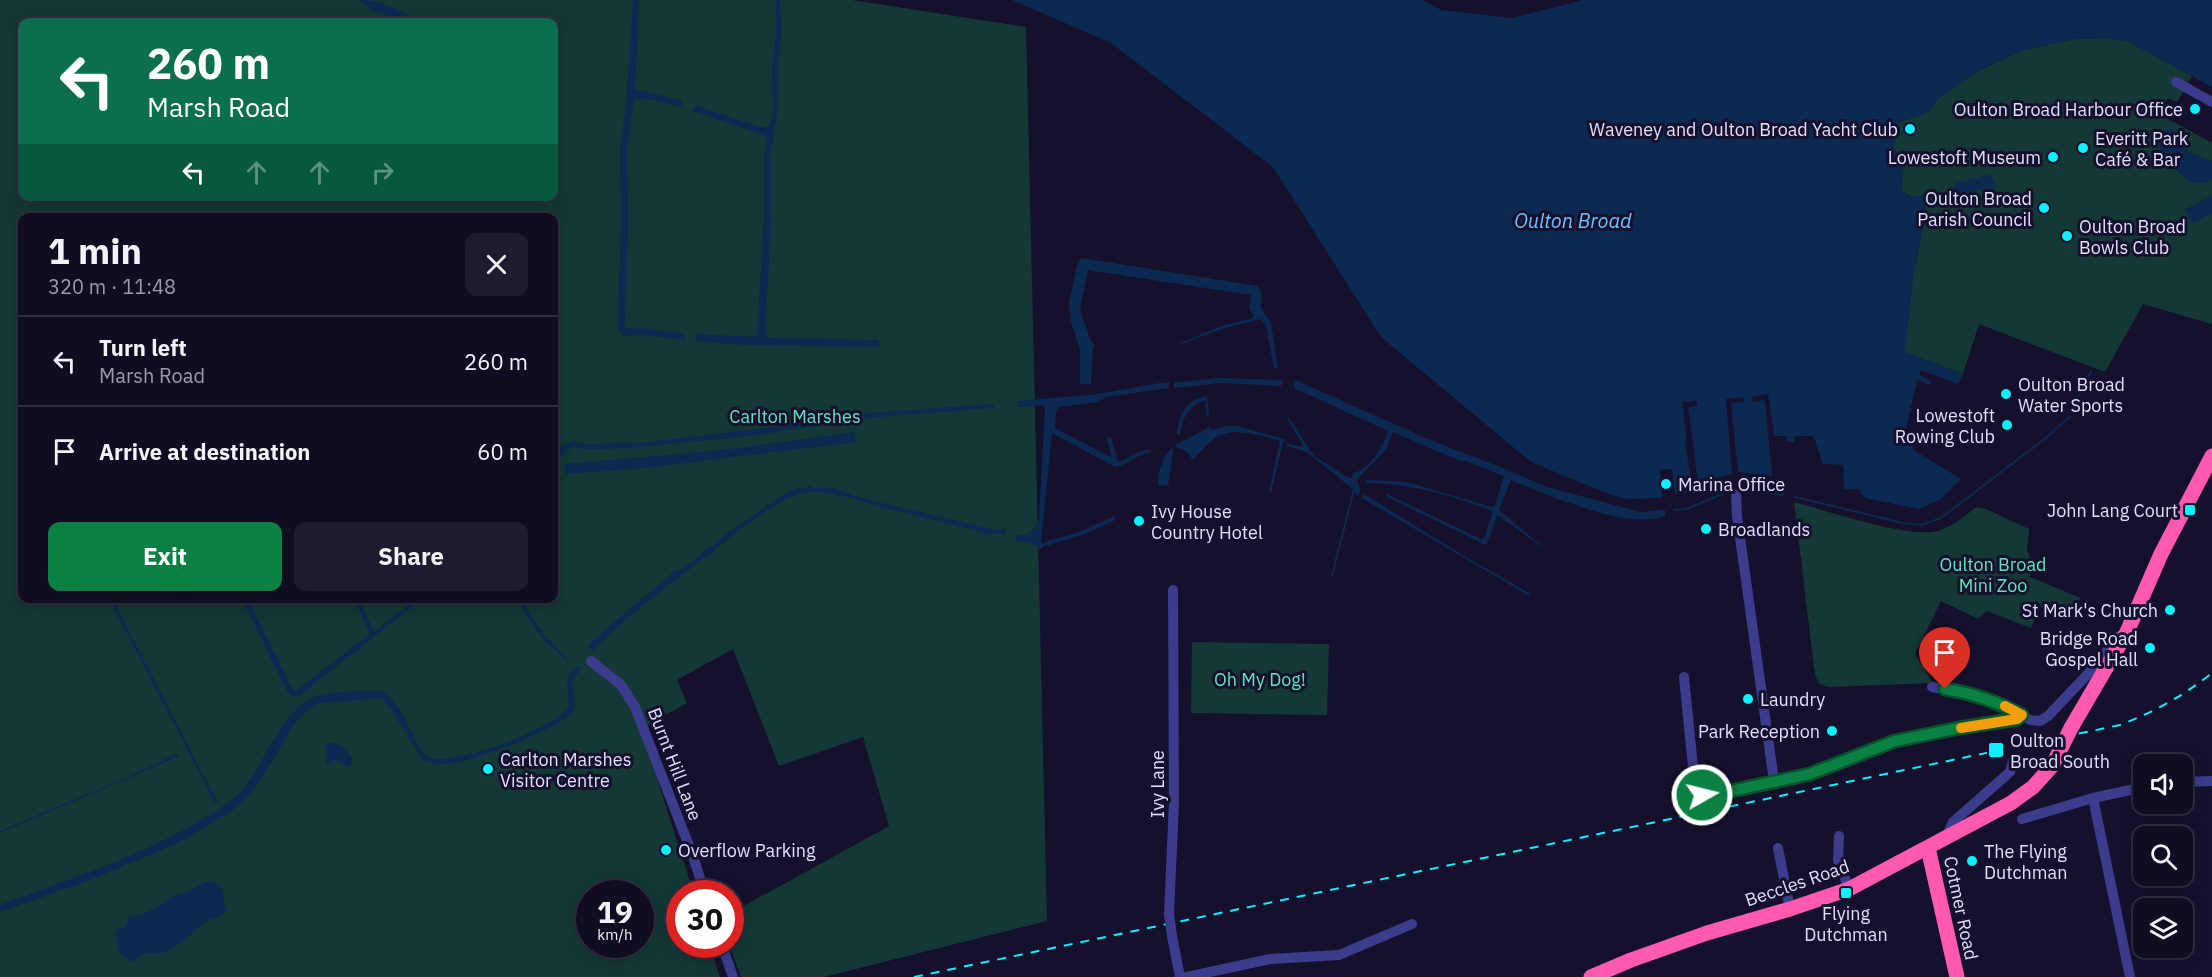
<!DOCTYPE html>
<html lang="en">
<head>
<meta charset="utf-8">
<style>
  :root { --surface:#100d22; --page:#1e1b2f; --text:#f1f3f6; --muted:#9c9ca5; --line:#302d40; --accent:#0b8043 }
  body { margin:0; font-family:"IBM Plex Sans",sans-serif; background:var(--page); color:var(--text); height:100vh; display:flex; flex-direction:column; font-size:22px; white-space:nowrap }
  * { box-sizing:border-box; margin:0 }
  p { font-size:20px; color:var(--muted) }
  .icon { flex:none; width:33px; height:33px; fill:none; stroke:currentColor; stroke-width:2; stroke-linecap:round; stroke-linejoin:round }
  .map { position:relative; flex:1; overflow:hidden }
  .details { position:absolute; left:18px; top:213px; width:540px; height:390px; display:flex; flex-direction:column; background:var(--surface); border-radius:12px; box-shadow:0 3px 15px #0003,0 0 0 2px var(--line) }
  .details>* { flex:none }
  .hud { position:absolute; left:18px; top:18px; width:540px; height:183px; border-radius:12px; box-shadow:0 3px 15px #0003,0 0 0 2px var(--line); background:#0b6e4f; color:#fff; overflow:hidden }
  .controls { position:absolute; left:2133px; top:754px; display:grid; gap:12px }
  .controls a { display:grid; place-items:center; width:60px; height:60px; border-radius:12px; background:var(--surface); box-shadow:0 3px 15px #0003,0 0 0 2px var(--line); font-size:30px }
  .speed { position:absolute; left:576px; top:880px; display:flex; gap:12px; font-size:30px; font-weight:700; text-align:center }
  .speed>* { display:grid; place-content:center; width:78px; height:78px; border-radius:50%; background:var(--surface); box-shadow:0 3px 15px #0003,0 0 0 2px var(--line); line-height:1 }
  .speed small { font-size:15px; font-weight:400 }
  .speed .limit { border:9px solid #d22; background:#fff; color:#111 }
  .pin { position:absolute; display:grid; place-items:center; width:51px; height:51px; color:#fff; margin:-62px -26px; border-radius:50% 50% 50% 0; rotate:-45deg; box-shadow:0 0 6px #0007 }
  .pin .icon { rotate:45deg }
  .me { position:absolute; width:66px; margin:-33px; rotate:82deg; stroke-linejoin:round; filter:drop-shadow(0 0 4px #0008) }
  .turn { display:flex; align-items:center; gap:21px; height:126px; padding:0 30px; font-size:27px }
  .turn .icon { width:78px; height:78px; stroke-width:2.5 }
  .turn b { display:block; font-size:42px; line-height:51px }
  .lanes { display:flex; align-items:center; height:57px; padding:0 30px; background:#0003; justify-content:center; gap:30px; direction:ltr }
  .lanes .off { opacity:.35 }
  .round { display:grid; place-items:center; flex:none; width:63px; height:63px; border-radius:12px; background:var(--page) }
  .overview { display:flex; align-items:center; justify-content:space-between; height:102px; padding:0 30px }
  h1 { font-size:36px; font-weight:800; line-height:45px }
  .button { display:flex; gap:12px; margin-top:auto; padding:12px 30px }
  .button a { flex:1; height:69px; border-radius:12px; background:var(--accent); color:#fff; font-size:24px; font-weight:800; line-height:69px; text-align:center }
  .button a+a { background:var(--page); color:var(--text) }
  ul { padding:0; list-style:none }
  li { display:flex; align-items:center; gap:18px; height:90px; padding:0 30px; border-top:2px solid var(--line) }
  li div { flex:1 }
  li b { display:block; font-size:22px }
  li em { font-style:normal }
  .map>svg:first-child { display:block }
  .green { fill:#143835; fill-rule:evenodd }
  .water { fill:#0c2951 }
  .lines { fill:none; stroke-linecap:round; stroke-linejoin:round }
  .stream { stroke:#0c2951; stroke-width:2 }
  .minor { stroke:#3c3c8d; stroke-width:10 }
  .highway { stroke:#ff59b0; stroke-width:15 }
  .rail { stroke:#0af1ff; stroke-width:2; stroke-dasharray:9 8; stroke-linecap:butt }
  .minor-bridge { stroke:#3c3c8d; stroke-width:10 }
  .highway-bridge { stroke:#ff59b0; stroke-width:15 }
  .route-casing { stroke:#07532c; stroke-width:15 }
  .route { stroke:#0b8043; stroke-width:10 }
  .slow { stroke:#f59e0b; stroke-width:10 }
  .poi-dot { fill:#0af1ff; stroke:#15112d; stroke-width:2 }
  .labels { text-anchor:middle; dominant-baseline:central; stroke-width:6; stroke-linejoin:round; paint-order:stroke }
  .poi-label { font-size:18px; fill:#e0deff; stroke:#15112d; text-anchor:start }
  .park-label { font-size:18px; fill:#66e3be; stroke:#15112d }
  .street-label { font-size:18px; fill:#e0deff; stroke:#15112d }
  .water-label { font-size:20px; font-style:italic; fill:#6cc1ff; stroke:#15112d }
</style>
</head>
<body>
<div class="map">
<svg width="2212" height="977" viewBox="0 0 2212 977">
  <rect width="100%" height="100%" fill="#15112d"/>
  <!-- green -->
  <g class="green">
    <path d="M0 0H852L1026 27 1047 921 824 977H741L729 945 731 913 889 826 863 737 779 766 733 649 677 680 687 703 641 728 694 894H680V945H709L720 977H0ZM22 22H554V196H22ZM22 218H554V598H22ZM590 894H640V945H590Z"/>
    <path d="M2105 38 2127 41 2192 76 2177 102 2168 98 2159 114 2212 143V324L2143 304 2105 372 1979 324 1963 374 1904 352 1913 277 1926 211 1905 193 1901 192 1904 159 1893 151 1897 123 1928 112 1938 99 1974 73 2020 51 2074 39Z"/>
    <path d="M1794 502C1825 510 1914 541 1941 530 1954 525 1965 516 1976 507L1986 509 2029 529 2027 551 2033 563 2030 577 2080 598 2072 618 2039 606 2031 628 1987 611 1978 619 1941 601 1915 654 1933 683 1829 687 1819 684 1815 675Z"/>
    <path d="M1192 642 1329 644 1327 715 1191 713Z"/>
  </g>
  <!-- water -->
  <g class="water">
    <path d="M359 0C379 0 402 9 417 22H406L400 18 393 22H385L394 17 374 11Z"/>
    <path d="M633 0H639L635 89 683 101 681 107C666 104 648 96 634 100L627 147 628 223 625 326 629 329 644 328 685 334V340L644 335 628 336 623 335 618 328 621 223 620 147 626 107Z"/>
    <path d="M776 0H780L781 37 778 65V107L770 156 771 221 765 334 769 338 879 340V347L744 345 695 341 696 334 755 337 757 334 764 221V155L766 136 692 111 695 105 761 127H769L773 110 772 69 776 33Z"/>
    <path d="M1012 0H1422L1441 10 1512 18 1583 0H2212V87L2127 41 2105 38 2074 39 2020 51 1974 73 1938 99 1928 112 1897 123 1893 151 1909 154 1908 159 1904 160 1901 192 1905 193 1908 197 1923 195 1926 211 1913 277 1905 352 1963 374 1958 384 1921 370 1919 375 1931 381 1929 385 1917 380 1905 434 1915 451 1961 479 1941 499 1919 509 1865 498 1859 489H1844L1843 465 1823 464C1819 455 1818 446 1813 436H1795L1794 442H1787V436H1774L1768 394 1752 397 1753 402 1765 400 1772 476 1738 472 1731 403 1744 402 1743 397 1726 399 1732 474 1698 482 1688 407 1697 406V401L1682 402 1687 441 1685 442 1693 492 1675 494 1672 469 1660 470 1662 498 1629 499 1611 495 1531 462 1381 337 1273 167 1111 43Z"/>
    <path d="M2172 128 2177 142 2191 153 2212 161V180L2205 183 2190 182 2163 160 2158 142 2159 132Z"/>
    <path d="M1991 174 1996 186 1992 188C1978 187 1969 195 1956 194L1954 186 1957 183Z"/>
    <path d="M2212 196V214L2192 223 2185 209Z"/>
    <path d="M1082 258 1257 286 1262 293 1261 308 1271 323 1278 368H1274L1266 326 1261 319 1225 328 1181 344V343L1221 326 1253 318 1254 315 1249 308 1251 295 1088 270 1080 310 1091 341 1095 345 1093 348 1091 384H1080V350L1071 322 1069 303 1078 262Z"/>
    <path d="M1218 378 1281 380 1283 378 1281 386 1220 383 1174 388V383Z"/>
    <path d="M1295 380 1430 440 1498 466 1547 487 1640 512 1665 510V516C1628 531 1548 495 1511 480L1499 510 1549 552 1499 516H1497L1487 544 1483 545 1480 542 1387 497V494L1481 539 1484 538 1493 511C1450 495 1414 484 1367 483L1366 480 1407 482 1492 507 1495 505 1504 476 1466 461H1460L1393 432 1386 450 1361 475 1357 482 1360 490 1359 495 1354 493 1333 576 1331 575 1353 489 1307 452 1287 446V443L1301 447 1302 444 1288 420V416L1314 456 1349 478H1352L1353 473C1370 470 1383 446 1388 431L1294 388Z"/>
    <path d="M1160 383H1169V388L1106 397 1097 402 1059 407 1056 411 1055 428 1112 458 1107 438 1111 437 1118 462C1130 459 1138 448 1151 450V452C1137 454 1129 465 1115 467L1052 433 1041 543 1079 532 1115 516V520L1088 533 1043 547 1040 550 1032 544 1015 540 1016 535C1028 537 1035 530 1039 519L1045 408 1043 405 1018 407 1017 401 1091 395Z"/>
    <path d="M1207 396 1209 416 1207 417 1205 400C1189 406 1182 418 1180 434H1177C1179 413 1186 400 1207 396Z"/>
    <path d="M993 404 994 408 866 418 757 435 642 447 587 450 573 446 560 456 554 455V442L560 447 572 441 587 444 647 442 783 426 812 419 867 413Z"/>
    <path d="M1226 426H1237L1284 439 1271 493 1269 492 1280 441C1261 435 1231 426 1214 439 1206 445 1199 453 1193 460L1187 452 1176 447 1175 445 1210 427 1212 430Z"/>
    <path d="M855 432 856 442 645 468 566 474 564 464 723 450Z"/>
    <path d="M1172 447 1173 451 1168 486 1158 485C1157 471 1163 457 1172 447Z"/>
    <path d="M808 485 814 488H833L861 498 991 529H1006V534H989C954 524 918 517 882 507 859 501 836 491 811 492 777 494 730 539 703 559 666 588 627 615 594 650L589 648 588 645 592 641 675 571 682 570 733 529 792 489 807 488Z"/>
    <path d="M1364 494 1464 556 1529 593 1531 597 1362 498Z"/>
    <path d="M109 599 117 600 119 603 117 608 217 801 215 803Z"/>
    <path d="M242 599H248L294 692 370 634 354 599H359L374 632 416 599H422L299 696 294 697 288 693Z"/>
    <path d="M516 599H520L545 636 568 659 567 661 543 639Z"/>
    <path d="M577 666 581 668 572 681C572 689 577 702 574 709 568 726 479 758 460 762 448 764 434 765 423 760L390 708 381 698 320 703 310 707 296 722 257 785 242 803 227 814 178 843 88 881 0 912V905C72 878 147 854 213 813 223 807 233 800 241 791 263 766 282 712 312 698 328 690 365 691 384 691 399 703 407 725 416 741 419 746 422 753 427 756 448 770 558 727 569 706L567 677Z"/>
    <path d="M329 742C340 744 355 752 351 765L347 767 334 759 330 765 326 764V746Z"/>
    <path d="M178 753 179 756 164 763 0 833V831L133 775Z"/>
    <path d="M206 882H215L223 888 224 903 227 911 216 920 210 918C197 928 182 944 167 951 158 956 150 952 144 954 140 956 136 960 131 962L118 951 116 932 118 929 125 927 129 917 141 915 161 905 174 895 182 894Z"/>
  </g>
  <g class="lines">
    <!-- stream -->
    <g class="stream">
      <path d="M2074 406 2091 371"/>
      <path d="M1740 489 1783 495"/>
      <path d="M1795 497 1903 523 1922 525 1941 518 2047 437 2069 417"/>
      <path d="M1674 510 1686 509 1730 491"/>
    </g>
    <!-- minor -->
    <g class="minor">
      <path d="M2176 82 2212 102"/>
      <path d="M1736 494 1737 516 1774 781"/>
      <path d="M591 661 621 685 635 707 693 856 705 894"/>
      <path d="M1684 677 1695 787 1702 795 1708 796 1810 774 1895 741 2017 719 2022 715"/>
      <path d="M1932 687 1972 694 2011 709 2030 720 2040 721 2048 716 2087 675 2119 636"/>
      <path d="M2182 782 2212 781"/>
      <path d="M2093 798 2130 977"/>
      <path d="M2022 819 2093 798 2144 787"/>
      <path d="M1839 836 1838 860 1849 889"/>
      <path d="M1947 836 1953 822 2010 772 2013 760"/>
      <path d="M1778 848 1790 909"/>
      <path d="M1169 914 1174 803 1173 590"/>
      <path d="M1172 936 1180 977"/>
      <path d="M722 945 733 977"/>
      <path d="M1187 977 1270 959 1339 955 1412 924"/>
    </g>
    <!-- highway -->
    <g class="highway">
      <path d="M2071 728 2127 632 2161 554 2212 456"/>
      <path d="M1928 848 1957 977"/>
      <path d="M1591 977 1631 960 1707 933 1790 909 1849 889 2011 803 2033 787 2052 766"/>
    </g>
    <!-- rail -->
    <path class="rail" d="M914 977 2120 725C2154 712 2183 696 2212 673"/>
    <!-- minor-bridge -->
    <path class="minor-bridge" d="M1169 914 1172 936"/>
    <!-- highway-bridge -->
    <path class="highway-bridge" d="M2052 766 2071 728"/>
  </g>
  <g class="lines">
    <!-- route casing -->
    <g class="route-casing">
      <path id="route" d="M1702 795 1708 796 1810 774 1895 741 1959 728 2017 719 2022 715C1998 702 1972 693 1945 689"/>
    </g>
    <!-- route -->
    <use href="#route" class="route"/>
    <!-- slow -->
    <path class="slow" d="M1961 728 2017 719 2022 715 2005 706"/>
  </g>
  <!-- markers -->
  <g class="poi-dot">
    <circle cx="2195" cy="109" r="6"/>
    <circle cx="1910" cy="129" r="6"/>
    <circle cx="2083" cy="148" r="6"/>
    <circle cx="2053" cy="157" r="6"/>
    <circle cx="2044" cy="208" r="6"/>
    <circle cx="2067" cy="236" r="6"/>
    <circle cx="2006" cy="394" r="6"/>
    <circle cx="2007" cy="425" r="6"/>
    <circle cx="1666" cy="484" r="6"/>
    <rect x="2184" y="504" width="12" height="12" rx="3"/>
    <circle cx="1139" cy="521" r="6"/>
    <circle cx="1706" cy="529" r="6"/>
    <circle cx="2170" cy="610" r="6"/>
    <circle cx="2150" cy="648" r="6"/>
    <circle cx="1748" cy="699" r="6"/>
    <circle cx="1832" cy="731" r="6"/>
    <rect x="1988" y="742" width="16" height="16" rx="3"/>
    <circle cx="488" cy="769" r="6"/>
    <circle cx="666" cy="850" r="6"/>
    <circle cx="1972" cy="861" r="6"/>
    <rect x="1840" y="887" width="12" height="12" rx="3"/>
  </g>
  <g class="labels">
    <!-- poi labels -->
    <g class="poi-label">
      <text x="2183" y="109" text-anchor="end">Oulton Broad Harbour Office</text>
      <text x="1898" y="129" text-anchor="end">Waveney and Oulton Broad Yacht Club</text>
      <text x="2095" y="138">Everitt Park<tspan x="2095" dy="21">Café &amp; Bar</tspan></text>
      <text x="2041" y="157" text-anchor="end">Lowestoft Museum</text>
      <text x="2032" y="198" text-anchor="end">Oulton Broad<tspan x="2032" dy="21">Parish Council</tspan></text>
      <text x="2079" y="226">Oulton Broad<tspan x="2079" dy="21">Bowls Club</tspan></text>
      <text x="2018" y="384">Oulton Broad<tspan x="2018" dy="21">Water Sports</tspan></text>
      <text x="1995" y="415" text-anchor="end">Lowestoft<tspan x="1995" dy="21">Rowing Club</tspan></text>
      <text x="1678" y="484">Marina Office</text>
      <text x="2178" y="510" text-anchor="end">John Lang Court</text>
      <text x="1151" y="511">Ivy House<tspan x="1151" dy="21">Country Hotel</tspan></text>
      <text x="1718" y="529">Broadlands</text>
      <text x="2158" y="610" text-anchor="end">St Mark's Church</text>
      <text x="2138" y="638" text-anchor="end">Bridge Road<tspan x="2138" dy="21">Gospel Hall</tspan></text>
      <text x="1760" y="699">Laundry</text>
      <text x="1820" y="731" text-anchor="end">Park Reception</text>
      <text x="2010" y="740">Oulton<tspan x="2010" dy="21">Broad South</tspan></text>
      <text x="500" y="759">Carlton Marshes<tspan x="500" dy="21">Visitor Centre</tspan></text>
      <text x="678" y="850">Overflow Parking</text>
      <text x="1984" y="851">The Flying<tspan x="1984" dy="21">Dutchman</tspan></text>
      <text x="1846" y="913" text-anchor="middle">Flying<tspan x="1846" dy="21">Dutchman</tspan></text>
    </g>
    <!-- park labels -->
    <g class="park-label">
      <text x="795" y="416">Carlton Marshes</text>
      <text x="1993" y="564">Oulton Broad<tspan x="1993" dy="21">Mini Zoo</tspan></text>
      <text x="1260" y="679">Oh My Dog!</text>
    </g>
    <!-- street labels -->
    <g class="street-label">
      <text transform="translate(675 764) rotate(69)">Burnt Hill Lane</text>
      <text transform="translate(1157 784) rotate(-90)">Ivy Lane</text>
      <text transform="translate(1797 883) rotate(-19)">Beccles Road</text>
      <text transform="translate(1961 908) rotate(78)">Cotmer Road</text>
    </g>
    <!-- water labels -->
    <g class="water-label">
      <text x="1573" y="220">Oulton Broad</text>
    </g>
  </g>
</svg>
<div class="controls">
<a><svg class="icon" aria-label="sound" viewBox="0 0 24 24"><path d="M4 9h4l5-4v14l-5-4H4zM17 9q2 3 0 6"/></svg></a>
<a><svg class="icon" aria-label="search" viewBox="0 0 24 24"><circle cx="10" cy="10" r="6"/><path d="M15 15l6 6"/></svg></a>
<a><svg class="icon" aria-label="layers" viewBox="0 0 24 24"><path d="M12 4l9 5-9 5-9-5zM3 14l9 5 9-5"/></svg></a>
</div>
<div class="speed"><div>19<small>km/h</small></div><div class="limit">30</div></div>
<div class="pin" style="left:1945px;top:689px;background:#d93025"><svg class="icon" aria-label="arrive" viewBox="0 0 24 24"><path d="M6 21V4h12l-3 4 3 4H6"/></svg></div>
<svg class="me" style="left:1702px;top:795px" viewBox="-20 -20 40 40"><circle r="17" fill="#0b8043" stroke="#fff" stroke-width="3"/><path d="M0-11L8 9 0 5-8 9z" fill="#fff"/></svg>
<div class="hud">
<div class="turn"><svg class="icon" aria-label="left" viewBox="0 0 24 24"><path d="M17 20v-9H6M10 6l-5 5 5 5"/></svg><div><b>260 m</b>Marsh Road</div></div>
<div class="lanes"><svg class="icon" aria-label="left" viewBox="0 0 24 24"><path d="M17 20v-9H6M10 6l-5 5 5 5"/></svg><svg class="icon off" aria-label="ahead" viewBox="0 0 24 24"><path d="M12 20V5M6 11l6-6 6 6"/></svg><svg class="icon off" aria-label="ahead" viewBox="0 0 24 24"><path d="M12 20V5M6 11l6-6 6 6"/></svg><svg class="icon off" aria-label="right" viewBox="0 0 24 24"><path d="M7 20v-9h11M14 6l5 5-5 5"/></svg></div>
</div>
<section class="details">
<div class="overview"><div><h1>1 min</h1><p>320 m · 11:48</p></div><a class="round"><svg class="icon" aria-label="close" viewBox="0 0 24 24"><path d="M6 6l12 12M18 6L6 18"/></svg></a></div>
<ul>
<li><svg class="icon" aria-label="left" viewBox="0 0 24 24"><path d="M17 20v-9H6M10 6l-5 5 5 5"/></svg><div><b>Turn left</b><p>Marsh Road</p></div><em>260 m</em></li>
<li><svg class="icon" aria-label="arrive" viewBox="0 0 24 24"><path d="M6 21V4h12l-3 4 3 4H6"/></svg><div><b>Arrive at destination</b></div><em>60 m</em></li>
</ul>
<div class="button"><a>Exit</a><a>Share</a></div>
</section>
</div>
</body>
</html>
